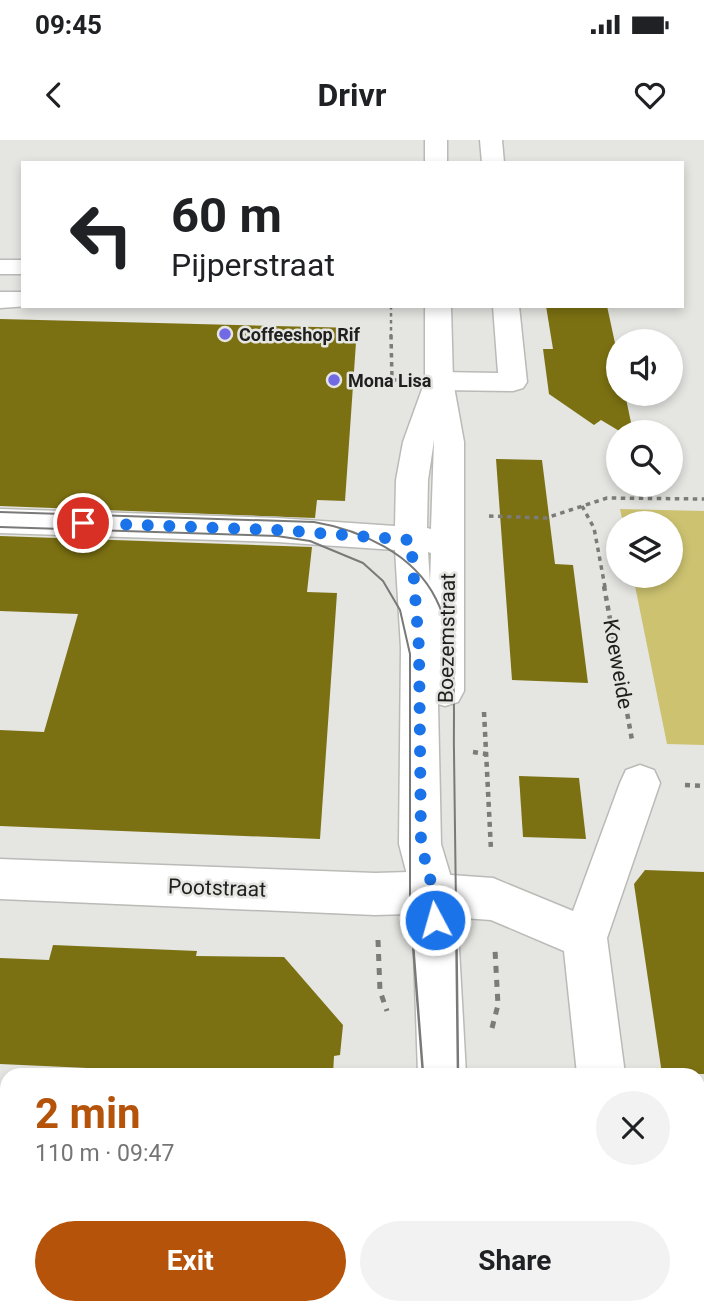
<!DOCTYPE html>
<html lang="en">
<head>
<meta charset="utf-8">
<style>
  :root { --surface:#fff; --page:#f2f2f2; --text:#202124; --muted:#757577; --accent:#b45309 }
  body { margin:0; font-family:Roboto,sans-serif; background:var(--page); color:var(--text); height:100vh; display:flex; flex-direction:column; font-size:26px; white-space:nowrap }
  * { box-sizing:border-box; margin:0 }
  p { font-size:23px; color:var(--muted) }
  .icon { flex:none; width:38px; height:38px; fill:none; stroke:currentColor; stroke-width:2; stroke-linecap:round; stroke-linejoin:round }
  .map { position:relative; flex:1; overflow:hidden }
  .panel { position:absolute; left:0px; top:928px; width:705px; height:247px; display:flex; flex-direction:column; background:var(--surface); border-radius:21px 21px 0 0; box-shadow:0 4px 10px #0003 }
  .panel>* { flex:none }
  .top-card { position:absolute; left:21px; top:21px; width:663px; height:147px; border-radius:0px; box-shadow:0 4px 10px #0003; background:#fff; color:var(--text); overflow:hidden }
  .controls { position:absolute; left:606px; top:189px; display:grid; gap:14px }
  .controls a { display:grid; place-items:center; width:77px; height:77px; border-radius:50%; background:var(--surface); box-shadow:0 4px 10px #0003; font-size:35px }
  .pin { position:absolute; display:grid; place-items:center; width:60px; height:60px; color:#fff; margin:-30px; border:4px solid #fff; border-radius:50%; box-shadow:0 2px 7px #0007 }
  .me { position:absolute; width:77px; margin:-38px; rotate:354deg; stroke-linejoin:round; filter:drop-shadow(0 0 5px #0008) }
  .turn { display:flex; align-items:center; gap:24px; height:147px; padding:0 35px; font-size:32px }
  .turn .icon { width:91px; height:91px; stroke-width:2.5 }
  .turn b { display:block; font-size:49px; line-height:60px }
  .round { display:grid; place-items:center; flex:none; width:74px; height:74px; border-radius:37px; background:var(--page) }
  .headline { display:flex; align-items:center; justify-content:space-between; height:119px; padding:0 35px }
  h1 { font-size:42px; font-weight:700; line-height:52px; color:var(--accent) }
  .primary-button { display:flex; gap:14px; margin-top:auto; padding:14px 35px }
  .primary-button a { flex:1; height:80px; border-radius:42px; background:var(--accent); color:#fff; font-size:28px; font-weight:700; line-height:80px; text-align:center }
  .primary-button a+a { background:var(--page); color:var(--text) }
  .status { display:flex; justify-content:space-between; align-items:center; height:49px; padding:0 35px; background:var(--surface); direction:ltr }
  .status svg { height:19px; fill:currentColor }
  header { display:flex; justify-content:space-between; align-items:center; height:91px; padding:0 35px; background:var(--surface); font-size:32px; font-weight:700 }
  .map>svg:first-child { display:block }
  .green { fill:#ccc270 }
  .building { fill:#7c7112 }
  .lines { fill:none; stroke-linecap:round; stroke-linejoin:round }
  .street-casing { stroke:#babab7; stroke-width:3 }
  .secondary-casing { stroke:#babab7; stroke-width:3 }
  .path-far3 { stroke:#7b7b79; stroke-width:2.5; stroke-dasharray:3.5 3.5; stroke-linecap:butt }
  .path-far2 { stroke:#7b7b79; stroke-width:3.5; stroke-dasharray:4.5 4.5; stroke-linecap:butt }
  .path-far1 { stroke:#7b7b79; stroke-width:4.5; stroke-dasharray:5 5; stroke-linecap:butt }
  .path { stroke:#7b7b79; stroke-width:5; stroke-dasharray:7 7; stroke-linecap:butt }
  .street { fill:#fff; fill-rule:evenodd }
  .secondary { fill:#fff; fill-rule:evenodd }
  .tram-far1 { stroke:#797978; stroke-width:2 }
  .tram { stroke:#797978; stroke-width:2.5 }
  .route { stroke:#1a73e8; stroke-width:12; stroke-dasharray:0 21.6 }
  .poi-dot { fill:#7269e4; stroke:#e5e5e2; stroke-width:2.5 }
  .labels { text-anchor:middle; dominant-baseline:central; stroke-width:5; stroke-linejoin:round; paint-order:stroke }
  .far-poi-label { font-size:18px; font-weight:bold; fill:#1f1f1e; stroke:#e5e5e2; text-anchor:start }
  .street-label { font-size:21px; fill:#1f1f1e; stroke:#e5e5e2 }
</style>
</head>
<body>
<div class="status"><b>09:45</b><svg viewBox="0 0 49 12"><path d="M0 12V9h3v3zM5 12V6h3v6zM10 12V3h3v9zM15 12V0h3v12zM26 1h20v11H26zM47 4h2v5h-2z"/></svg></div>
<header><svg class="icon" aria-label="back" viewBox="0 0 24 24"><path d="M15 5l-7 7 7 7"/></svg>Drivr<svg class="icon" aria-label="heart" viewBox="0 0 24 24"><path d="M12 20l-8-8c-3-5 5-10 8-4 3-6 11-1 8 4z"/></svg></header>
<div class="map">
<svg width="704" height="1174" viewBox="0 0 704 1174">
  <rect width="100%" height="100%" fill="#e5e5e2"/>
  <!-- green -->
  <path class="green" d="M620 369 704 371V605L667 604 633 436H670V383H623Z"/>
  <!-- building -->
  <g class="building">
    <path d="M546 166H607L618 217V254H625L633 292H621L601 280 594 285 549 254 543 209H553Z"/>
    <path d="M0 179 357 188 345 361 317 360 315 378 0 366Z"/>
    <path d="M496 319 542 320 555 424 573 425 588 543 512 540Z"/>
    <path d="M0 396 312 407 307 452 337 453 320 699 0 686V590L44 592 78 474 0 471Z"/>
    <path d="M519 636 579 638 586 699 523 697Z"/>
    <path d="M645 730 704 732V934H662L634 744Z"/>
    <path d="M53 805 197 811 196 816 284 817 343 885 340 915 334 916 333 934H219L0 924V818L49 820Z"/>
  </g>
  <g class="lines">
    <!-- street casing -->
    <g class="street-casing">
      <g id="street">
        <path d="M480 0H502L504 23H482Z"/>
        <rect x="0" y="120" width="23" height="14"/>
        <path d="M0 152H23V166H29L0 168Z"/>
        <path d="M493 166H519L527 242 523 248 513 251 439 250 429 247 425 241 429 235 439 232 498 233Z"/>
        <path d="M640 625 654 630 660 643 607 798 625 934H577L564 811 491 780 409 774 375 775 0 759V719L375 733 409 732 493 738 573 771 620 643 626 630Z"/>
        <rect x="601" y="1167" width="56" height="7"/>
      </g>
    </g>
    <!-- secondary casing -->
    <g class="secondary-casing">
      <g id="secondary">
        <rect x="425" y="0" width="22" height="23"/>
        <path d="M425 166H451L453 241 464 302V551L458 562 445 566 438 564 441 704 456 754 466 934H418L412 754 399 704 401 508 395 410 277 402 0 393V369L277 378 395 386 396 340 403 302 425 241ZM434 300V302L431 389 427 388 428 340ZM428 412 431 413 430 443Z"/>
        <rect x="422" y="1167" width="56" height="7"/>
      </g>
    </g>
    <!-- path-far3 -->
    <path class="path-far3" d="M391 166V197"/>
    <!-- path-far2 -->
    <g class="path-far2">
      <path d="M391 195 392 240H398"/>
      <path d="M582 366 594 388 605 447"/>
      <path d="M489 376 546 378 607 358 704 359"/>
    </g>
    <!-- path-far1 -->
    <g class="path-far1">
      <path d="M604 446 632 600"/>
      <path d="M484 572 491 710"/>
      <path d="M473 612 486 614"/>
      <path d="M685 645 704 646"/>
    </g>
    <!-- path -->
    <g class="path">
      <path d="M378 800 380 851 387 871"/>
      <path d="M492 888 498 865 495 810"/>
    </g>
    <!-- street -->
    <use href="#street" class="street"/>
    <!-- secondary -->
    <use href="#secondary" class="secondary"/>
    <!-- tram-far1 -->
    <g class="tram-far1">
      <path d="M0 372 314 382C361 390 414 414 436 459 459 504 453 564 454 612 455 664 455 715 456 767"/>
      <path d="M0 387 277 396 310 401 363 423 383 441 400 470 410 514V767"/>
    </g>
    <!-- tram -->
    <g class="tram">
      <path d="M410 765 423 934"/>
      <path d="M456 765 458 934"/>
      <path d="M428 1167V1174"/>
      <path d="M462 1167 463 1174"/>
    </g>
  </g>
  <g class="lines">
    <!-- route -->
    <path class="route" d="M83 383 278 390 411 400 419 508 421 704 434 754 435 780"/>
  </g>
  <!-- markers -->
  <g class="poi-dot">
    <circle cx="225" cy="194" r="7"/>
    <circle cx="334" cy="240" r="7"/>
  </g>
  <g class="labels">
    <!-- far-poi labels -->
    <g class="far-poi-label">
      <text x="239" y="194">Coffeeshop Rif</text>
      <text x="348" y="240">Mona Lisa</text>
    </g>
    <!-- street labels -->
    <g class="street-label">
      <text transform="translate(447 498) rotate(-89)">Boezemstraat</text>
      <text transform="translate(618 524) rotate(80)">Koeweide</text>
      <text transform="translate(217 748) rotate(2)">Pootstraat</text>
    </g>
  </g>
</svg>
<div class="controls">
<a><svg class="icon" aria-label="sound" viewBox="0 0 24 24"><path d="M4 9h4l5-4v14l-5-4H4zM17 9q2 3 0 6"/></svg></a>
<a><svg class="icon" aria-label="search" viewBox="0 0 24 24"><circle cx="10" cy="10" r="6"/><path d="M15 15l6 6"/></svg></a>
<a><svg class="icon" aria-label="layers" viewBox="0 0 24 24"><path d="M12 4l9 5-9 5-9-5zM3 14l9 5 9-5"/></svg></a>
</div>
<div class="pin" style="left:83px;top:383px;background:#d93025"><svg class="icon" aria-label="arrive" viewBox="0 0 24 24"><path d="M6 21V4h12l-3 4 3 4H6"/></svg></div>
<svg class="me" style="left:435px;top:780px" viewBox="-20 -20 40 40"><circle r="17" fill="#1a73e8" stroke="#fff" stroke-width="3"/><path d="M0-11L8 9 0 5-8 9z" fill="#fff"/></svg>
<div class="top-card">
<div class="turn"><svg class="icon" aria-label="left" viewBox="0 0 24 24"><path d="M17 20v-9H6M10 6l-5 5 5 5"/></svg><div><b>60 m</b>Pijperstraat</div></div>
</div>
<section class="panel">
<div class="headline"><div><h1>2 min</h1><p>110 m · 09:47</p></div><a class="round"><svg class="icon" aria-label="close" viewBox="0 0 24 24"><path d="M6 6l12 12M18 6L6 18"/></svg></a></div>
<div class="primary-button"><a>Exit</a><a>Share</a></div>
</section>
</div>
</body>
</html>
